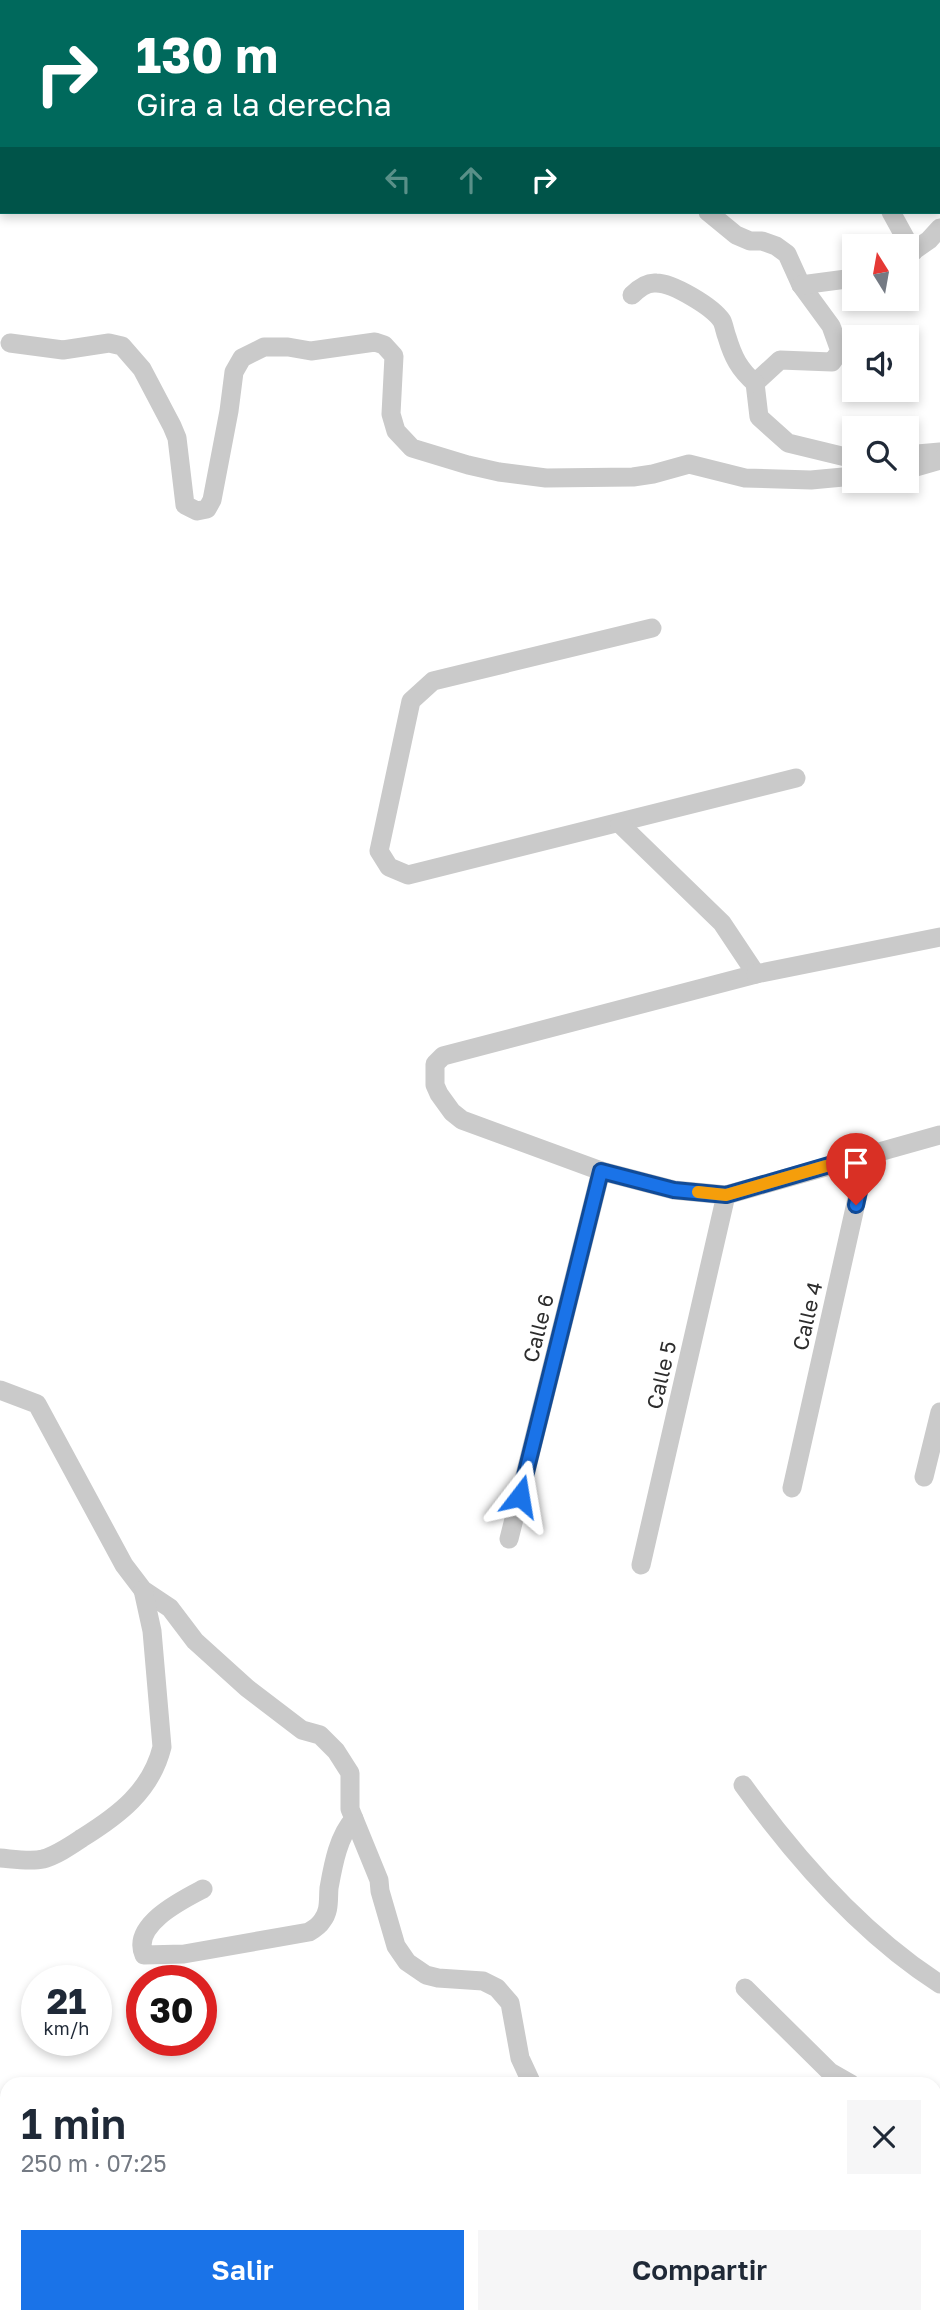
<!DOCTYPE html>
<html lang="es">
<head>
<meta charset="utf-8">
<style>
  :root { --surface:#fff; --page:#f6f6f7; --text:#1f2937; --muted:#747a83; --accent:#1a73e8 }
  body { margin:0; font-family:"Golos Text",sans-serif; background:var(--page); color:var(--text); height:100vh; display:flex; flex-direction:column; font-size:26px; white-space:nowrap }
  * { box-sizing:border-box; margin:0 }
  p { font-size:23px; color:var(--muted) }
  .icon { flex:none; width:38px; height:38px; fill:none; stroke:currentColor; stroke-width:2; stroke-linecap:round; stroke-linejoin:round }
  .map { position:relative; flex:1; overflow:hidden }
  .sheet { position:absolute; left:0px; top:2077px; width:942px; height:247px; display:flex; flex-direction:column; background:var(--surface); border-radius:21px 21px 0 0; box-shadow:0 4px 10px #0003 }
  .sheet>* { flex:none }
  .top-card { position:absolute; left:0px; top:0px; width:942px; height:214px; box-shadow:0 4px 10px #0003; background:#00695c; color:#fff; overflow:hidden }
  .needle { width:46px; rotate:349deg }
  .fabs { position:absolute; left:842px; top:234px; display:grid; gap:14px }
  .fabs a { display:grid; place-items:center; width:77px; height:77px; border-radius:0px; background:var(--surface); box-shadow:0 4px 10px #0003; font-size:35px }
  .speed { position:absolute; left:21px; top:1965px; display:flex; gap:14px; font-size:35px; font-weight:700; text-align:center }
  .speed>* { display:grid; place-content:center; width:91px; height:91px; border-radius:50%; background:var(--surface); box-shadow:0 4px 10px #0003; line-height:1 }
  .speed small { font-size:18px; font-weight:400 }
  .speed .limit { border:10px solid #d22; background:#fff; color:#111 }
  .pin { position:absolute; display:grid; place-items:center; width:60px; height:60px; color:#fff; margin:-72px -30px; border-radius:50% 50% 50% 0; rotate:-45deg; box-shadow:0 0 7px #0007 }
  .pin .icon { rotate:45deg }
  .me { position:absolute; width:77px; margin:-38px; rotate:14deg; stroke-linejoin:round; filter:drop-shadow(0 0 5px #0008) }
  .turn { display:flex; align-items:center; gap:24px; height:147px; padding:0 21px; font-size:32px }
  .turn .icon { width:91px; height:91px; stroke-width:2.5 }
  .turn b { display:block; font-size:49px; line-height:60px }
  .lanes { display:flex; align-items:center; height:66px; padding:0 21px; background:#0003; justify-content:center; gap:35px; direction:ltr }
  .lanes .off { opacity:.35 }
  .round { display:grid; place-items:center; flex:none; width:74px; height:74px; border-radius:0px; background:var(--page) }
  .headline { display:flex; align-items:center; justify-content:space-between; height:119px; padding:0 21px }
  h1 { font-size:42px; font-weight:600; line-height:52px }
  .primary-button { display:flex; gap:14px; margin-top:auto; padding:14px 21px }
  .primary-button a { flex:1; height:80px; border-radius:0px; background:var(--accent); color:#fff; font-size:28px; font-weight:600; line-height:80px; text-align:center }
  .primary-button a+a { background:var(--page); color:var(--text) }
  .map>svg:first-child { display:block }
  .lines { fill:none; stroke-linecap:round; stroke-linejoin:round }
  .street { stroke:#cacaca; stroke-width:19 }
  .route-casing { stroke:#114b97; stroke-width:18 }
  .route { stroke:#1a73e8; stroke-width:12 }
  .slow { stroke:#f59e0b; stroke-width:12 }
  .labels { text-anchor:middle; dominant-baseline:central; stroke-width:7; stroke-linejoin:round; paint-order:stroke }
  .street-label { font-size:21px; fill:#2d2d2d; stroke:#fff }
</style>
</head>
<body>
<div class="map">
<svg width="940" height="2323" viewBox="0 0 940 2323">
  <rect width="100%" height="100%" fill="#fff"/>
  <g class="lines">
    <!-- street -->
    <g class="street">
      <path d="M544 0 549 2"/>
      <path d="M708 212 736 235 750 241H762L776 246 787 254 801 285 831 326 840 351 832 362 780 360 755 383 759 417 788 443 854 459"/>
      <path d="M891 212 913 252"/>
      <path d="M906 256 929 240 940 228"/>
      <path d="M801 285 854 278"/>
      <path d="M632 295C638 289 646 282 656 283 673 283 713 307 722 321 724 325 725 332 727 337 733 357 739 369 755 383"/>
      <path d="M10 343 63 350 109 343 122 346 142 369 172 426 177 438 185 505 197 511 207 509 212 500 229 411 234 372 242 358 264 347H288L311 351 375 342 384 345 394 356 391 414 396 431 412 448 468 465 499 472 546 478 633 477 653 474 689 464 745 478 811 480 854 476"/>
      <path d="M906 455 940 452"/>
      <path d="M906 470 940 460"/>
      <path d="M652 628 433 681 411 701 379 851 389 867 408 875 796 778"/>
      <path d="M620 824 722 923 756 974 443 1056 435 1064V1085L439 1094 452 1112 462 1120 601 1171 674 1190 726 1195 940 1135"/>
      <path d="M756 974 940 937"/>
      <path d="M0 1390 37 1404 124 1565 143 1590 170 1608 195 1641 247 1688 302 1730 320 1735 336 1751 350 1773V1809L379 1880 380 1891 396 1946 407 1962 426 1975 438 1978 483 1981 497 1988 510 2003 520 2058 532 2084"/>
      <path d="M924 1477 940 1412"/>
      <path d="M792 1488 867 1154"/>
      <path d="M509 1539 601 1171"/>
      <path d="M641 1565 726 1195"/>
      <path d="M743 1785C797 1860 862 1934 940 1984"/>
      <path d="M0 1858C13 1859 31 1862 43 1859 57 1855 70 1846 82 1838 119 1815 151 1791 162 1747L152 1631 143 1590"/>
      <path d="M203 1889C182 1900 131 1925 144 1955L184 1954 309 1932C314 1929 319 1926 322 1921 330 1911 328 1900 329 1888 333 1866 338 1836 354 1819"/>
      <path d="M745 1988 830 2072 851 2084"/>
      <path d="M934 2136 940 2139"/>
      <path d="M53 2317 57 2323"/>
      <path d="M689 2317 693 2323"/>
      <path d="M221 2323 228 2317"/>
    </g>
  </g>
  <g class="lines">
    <!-- route casing -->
    <g class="route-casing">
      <path id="route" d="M520 1496 601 1171 674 1190 726 1195 867 1154 856 1205"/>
    </g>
    <!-- route -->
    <use href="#route" class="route"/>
    <!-- slow -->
    <path class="slow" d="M698 1192 726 1195 826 1166"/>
  </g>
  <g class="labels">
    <!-- street labels -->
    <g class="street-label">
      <text transform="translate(807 1316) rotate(-77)">Calle 4</text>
      <text transform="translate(538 1328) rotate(-76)">Calle 6</text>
      <text transform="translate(661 1375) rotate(-77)">Calle 5</text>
    </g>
  </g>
</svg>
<div class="fabs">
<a><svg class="needle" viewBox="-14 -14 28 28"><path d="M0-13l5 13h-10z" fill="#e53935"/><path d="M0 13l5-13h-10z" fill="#747a83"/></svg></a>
<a><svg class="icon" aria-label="sound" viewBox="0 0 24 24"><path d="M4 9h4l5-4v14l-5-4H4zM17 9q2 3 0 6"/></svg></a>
<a><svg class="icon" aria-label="search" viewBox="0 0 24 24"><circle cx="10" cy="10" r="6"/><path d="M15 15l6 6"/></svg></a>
</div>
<div class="speed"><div>21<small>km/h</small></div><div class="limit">30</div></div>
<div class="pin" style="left:856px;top:1205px;background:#d93025"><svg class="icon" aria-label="arrive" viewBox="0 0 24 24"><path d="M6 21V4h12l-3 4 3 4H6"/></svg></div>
<svg class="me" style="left:520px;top:1496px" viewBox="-20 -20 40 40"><path d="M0-17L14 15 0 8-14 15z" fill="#1a73e8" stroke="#fff" stroke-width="4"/></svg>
<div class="top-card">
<div class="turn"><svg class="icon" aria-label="right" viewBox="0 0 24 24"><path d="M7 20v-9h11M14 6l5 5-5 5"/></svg><div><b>130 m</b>Gira a la derecha</div></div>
<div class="lanes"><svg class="icon off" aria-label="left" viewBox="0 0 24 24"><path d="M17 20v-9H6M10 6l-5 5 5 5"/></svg><svg class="icon off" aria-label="ahead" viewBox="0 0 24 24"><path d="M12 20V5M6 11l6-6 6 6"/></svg><svg class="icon" aria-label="right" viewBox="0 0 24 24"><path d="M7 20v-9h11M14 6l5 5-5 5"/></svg></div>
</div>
<section class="sheet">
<div class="headline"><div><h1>1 min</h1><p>250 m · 07:25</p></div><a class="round"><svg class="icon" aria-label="close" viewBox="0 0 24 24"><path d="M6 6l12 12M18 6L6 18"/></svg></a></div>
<div class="primary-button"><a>Salir</a><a>Compartir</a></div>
</section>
</div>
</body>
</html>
